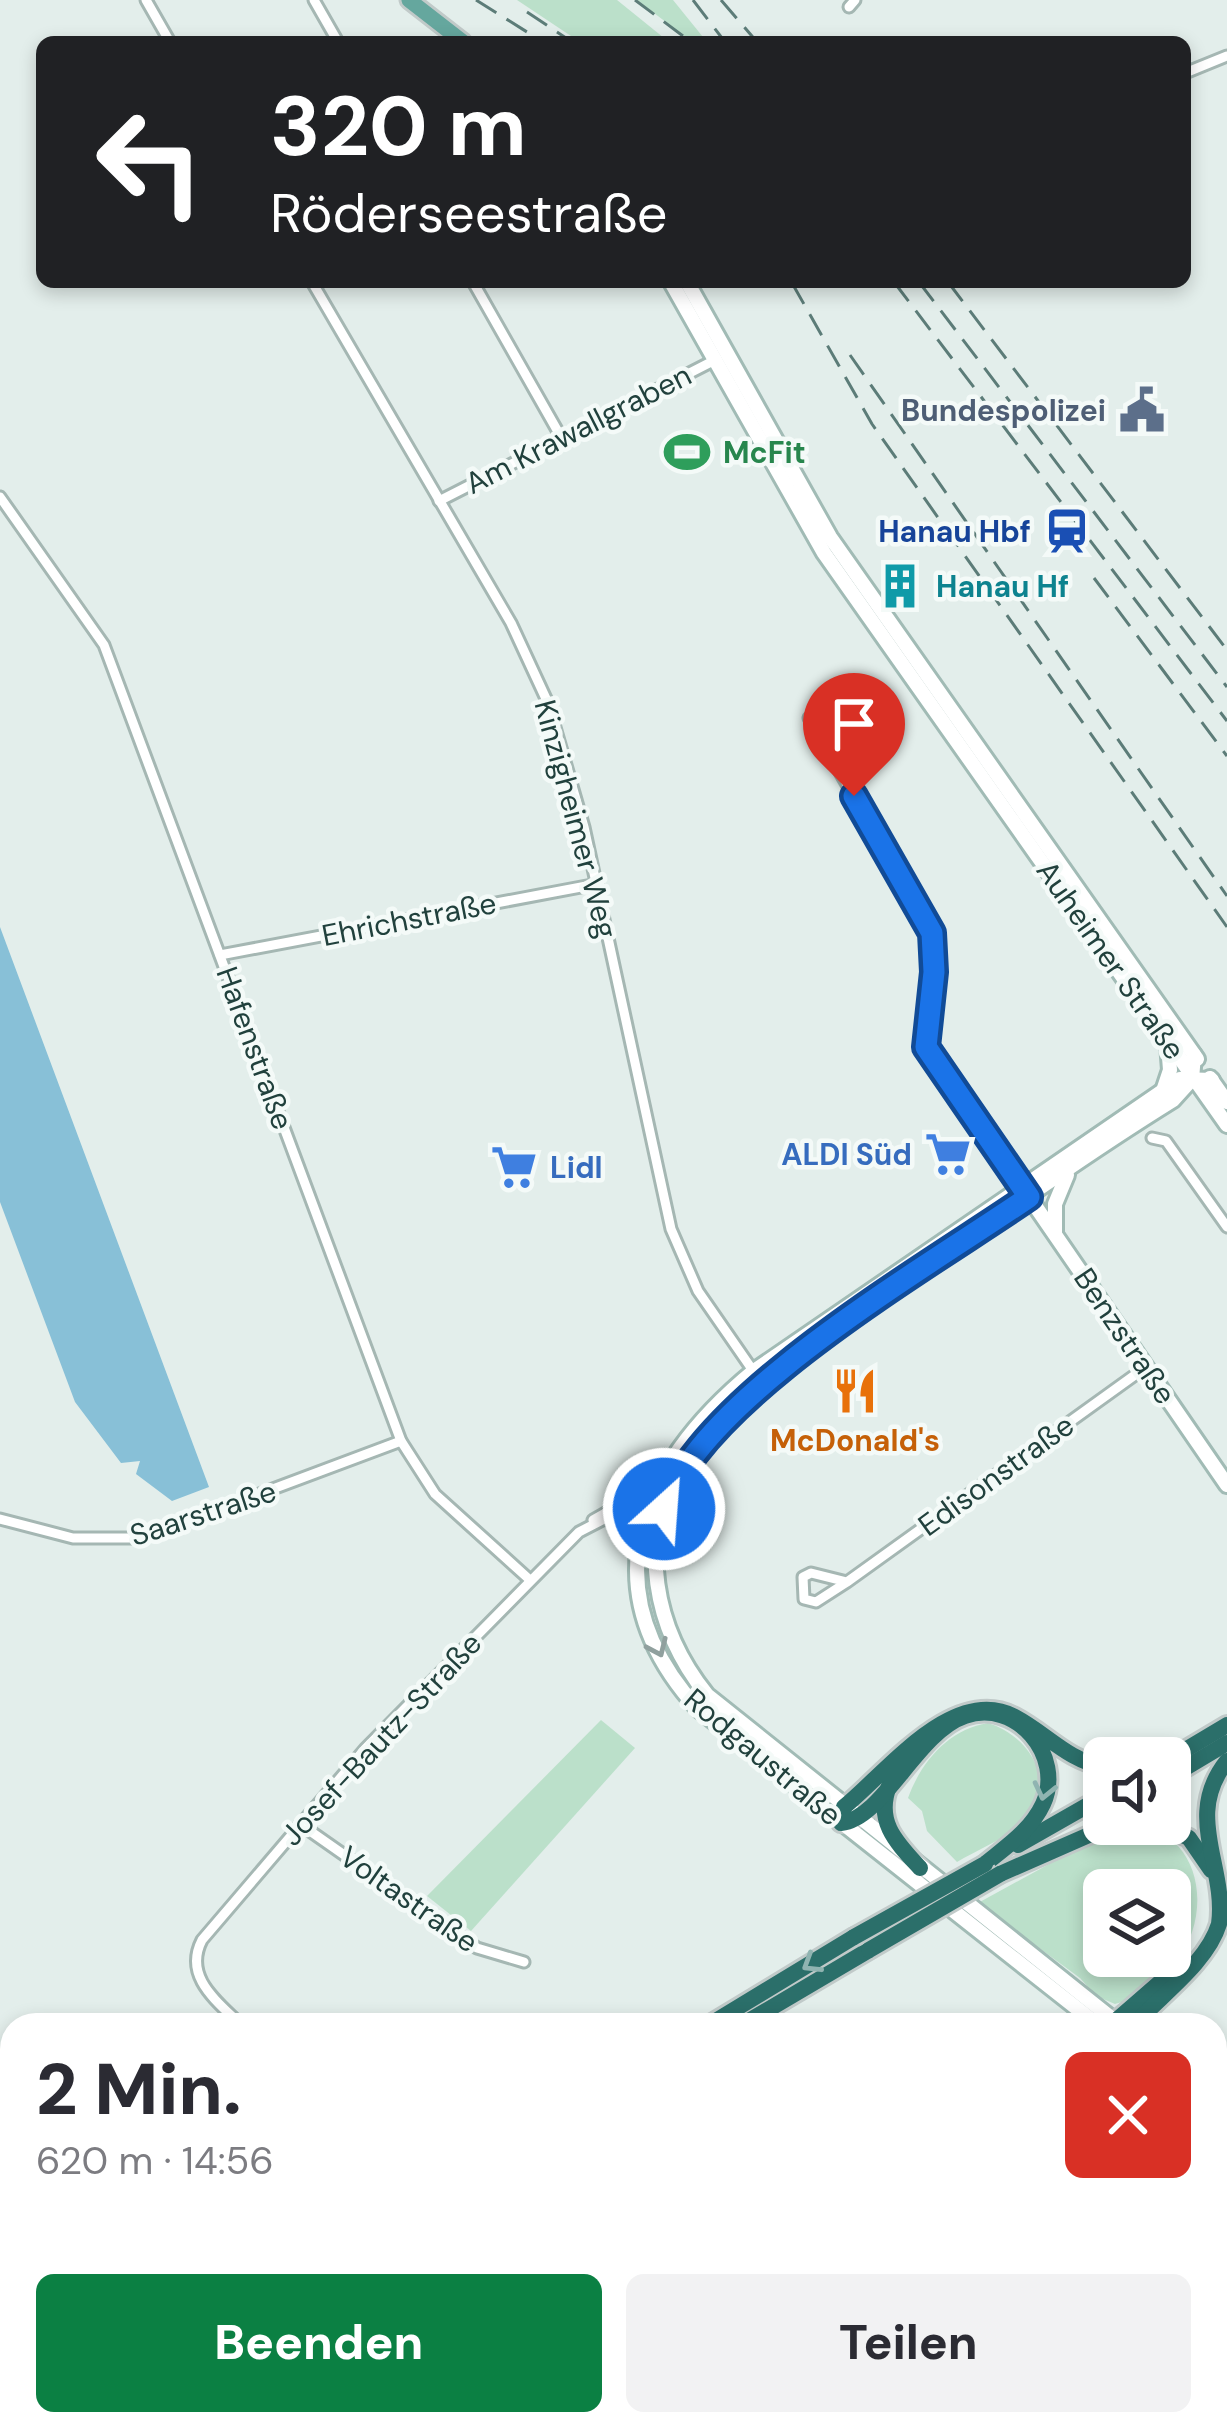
<!DOCTYPE html>
<html lang="de">
<head>
<meta charset="utf-8">
<style>
  :root { --surface:#fff; --page:#f2f2f3; --text:#2b2b33; --muted:#7c7c81; --accent:#0b8043 }
  body { margin:0; font-family:"DM Sans",sans-serif; background:var(--page); color:var(--text); height:100vh; display:flex; flex-direction:column; font-size:45px; white-space:nowrap }
  * { box-sizing:border-box; margin:0 }
  p { font-size:39px; color:var(--muted) }
  .icon { flex:none; width:66px; height:66px; fill:none; stroke:currentColor; stroke-width:2; stroke-linecap:round; stroke-linejoin:round }
  .map { position:relative; flex:1; overflow:hidden }
  .sheet { position:absolute; left:0px; top:2013px; width:1227px; height:423px; display:flex; flex-direction:column; background:var(--surface); border-radius:36px 36px 0 0; box-shadow:0 6px 18px #0003 }
  .sheet>* { flex:none }
  .banner { position:absolute; left:36px; top:36px; width:1155px; height:252px; border-radius:18px; box-shadow:0 6px 18px #0003; background:#202124; color:#fff; overflow:hidden }
  .buttons { position:absolute; left:1083px; top:1737px; display:grid; gap:24px }
  .buttons a { display:grid; place-items:center; width:108px; height:108px; border-radius:18px; background:var(--surface); box-shadow:0 6px 18px #0003; font-size:60px }
  .pin { position:absolute; display:grid; place-items:center; width:102px; height:102px; color:#fff; margin:-123px -51px; border-radius:50% 50% 50% 0; rotate:-45deg; box-shadow:0 0 12px #0007 }
  .pin .icon { rotate:45deg }
  .me { position:absolute; width:132px; margin:-66px; rotate:26deg; stroke-linejoin:round; filter:drop-shadow(0 0 9px #0008) }
  .turn { display:flex; align-items:center; gap:42px; height:252px; padding:0 36px; font-size:54px }
  .turn .icon { width:156px; height:156px; stroke-width:2.5 }
  .turn b { display:block; font-size:84px; line-height:102px }
  .round { display:grid; place-items:center; flex:none; width:126px; height:126px; border-radius:18px; background:var(--page) }
  .headline { display:flex; align-items:center; justify-content:space-between; height:204px; padding:0 36px }
  h1 { font-size:72px; font-weight:800; line-height:90px }
  .cta { display:flex; gap:24px; margin-top:auto; padding:24px 36px }
  .cta a { flex:1; height:138px; border-radius:18px; background:var(--accent); color:#fff; font-size:48px; font-weight:800; line-height:138px; text-align:center }
  .cta a+a { background:var(--page); color:var(--text) }
  .map>svg:first-child { display:block }
  .green { fill:#bbe0ca; fill-rule:evenodd }
  .water { fill:#88c0d7 }
  .lines { fill:none; stroke-linecap:round; stroke-linejoin:round }
  .street-casing { stroke:#a5b7b3; stroke-width:15 }
  .secondary-casing { stroke:#a1bbb5; stroke-width:20 }
  .primary-casing { stroke:#c1cac9; stroke-width:21 }
  .highway-casing { stroke:#c1cac9; stroke-width:22 }
  .street { stroke:#fff; stroke-width:9 }
  .secondary { stroke:#fff; stroke-width:14 }
  .primary { stroke:#65a79e; stroke-width:15 }
  .highway { stroke:#2b6f6a; stroke-width:16 }
  .rail { stroke:#5c7c78; stroke-width:3; stroke-dasharray:24 12; stroke-linecap:butt }
  .highway-bridge-casing { stroke:#c1cac9; stroke-width:22; stroke-linecap:butt }
  .highway-bridge { stroke:#2b6f6a; stroke-width:16 }
  .oneway { stroke:#90a09e }
  .oneway2 { stroke:#90b4b1 }
  .route-casing { stroke:#114b97; stroke-width:30 }
  .route { stroke:#1a73e8; stroke-width:21 }
  .labels { text-anchor:middle; dominant-baseline:central; stroke-width:9; stroke-linejoin:round; paint-order:stroke }
  .service-label { font-size:30px; font-weight:bold; fill:#4e5e75; stroke:#f4faf8; text-anchor:end }
  .street-label { font-size:30px; fill:#21413d; stroke:#f4faf8 }
  .leisure-label { font-size:30px; font-weight:bold; fill:#27864d; stroke:#f4faf8; text-anchor:start }
  .transit-label { font-size:30px; font-weight:bold; fill:#164399; stroke:#f4faf8; text-anchor:end }
  .culture-label { font-size:30px; font-weight:bold; fill:#0d838f; stroke:#f4faf8; text-anchor:start }
  .shop-label { font-size:30px; font-weight:bold; fill:#366cbe; stroke:#f4faf8; text-anchor:end }
  .food-label { font-size:30px; font-weight:bold; fill:#c56008; stroke:#f4faf8 }
</style>
</head>
<body>
<div class="map">
<svg width="1227" height="2435" viewBox="0 0 1227 2435">
  <rect width="100%" height="100%" fill="#e3eeeb"/>
  <!-- green -->
  <g class="green">
    <path d="M517 0H617L669 42H580Z"/>
    <path d="M637 0H673L707 42H692Z"/>
    <path d="M601 1720 635 1748 471 1931 427 1896Z"/>
    <path d="M988 1723C1032 1737 1060 1785 1021 1823 1004 1840 977 1850 957 1862L927 1831 922 1811 908 1798C921 1762 949 1729 988 1723Z"/>
    <path d="M1122 1824C1227 1824 1220 1977 1115 2004L1096 1996 1080 1978 978 1903ZM1104 1890H1170V1956H1104Z"/>
    <path d="M171 2424H467L468 2425 458 2435H173L167 2430Z"/>
  </g>
  <!-- water -->
  <path class="water" d="M0 927 209 1487 172 1501 136 1474 140 1461 121 1463 75 1402 0 1202Z"/>
  <g class="lines">
    <!-- street casing -->
    <g class="street-casing">
      <g id="street">
        <path d="M146 0 170 42"/>
        <path d="M314 0 338 42"/>
        <path d="M849 7 855 0"/>
        <path d="M1185 73 1227 56"/>
        <path d="M312 282 511 623 548 703 584 827 671 1229 698 1291 756 1375"/>
        <path d="M473 282 561 437"/>
        <path d="M0 497 104 645 401 1441 435 1494 530 1580"/>
        <path d="M439 501 717 359"/>
        <path d="M831 701 809 718 932 933 934 972 926 1047 1022 1187"/>
        <path d="M220 955 597 884"/>
        <path d="M1152 1138 1166 1141 1227 1227"/>
        <path d="M0 1519 73 1538H142L401 1441"/>
        <path d="M593 1520 655 1485"/>
        <path d="M847 1582 816 1602 804 1599 803 1577 811 1573 847 1582 1146 1367"/>
        <path d="M300 1824 477 1948 524 1962"/>
        <path d="M241 2025C217 2001 183 1977 202 1940L365 1749 579 1532 612 1515 650 1520"/>
        <path d="M1215 2275 1227 2279"/>
        <path d="M596 2424 603 2435"/>
        <path d="M774 2435 781 2424"/>
      </g>
    </g>
    <!-- secondary casing -->
    <g class="secondary-casing">
      <g id="secondary">
        <path d="M671 282 824 553 1227 1125"/>
        <path d="M687 282 830 537 1197 1059"/>
        <path d="M1210 1078 1227 1102"/>
        <path d="M1163 1091 1170 1070 1168 1044"/>
        <path d="M1025 1191 1227 1485"/>
        <path d="M1055 1233V1204L1067 1175"/>
        <path d="M1098 2025 698 1709C587 1587 641 1464 754 1371L1180 1079 1212 1080"/>
        <path d="M1120 2025 707 1695C654 1629 636 1541 682 1466 724 1397 806 1353 871 1307 970 1237 1070 1164 1173 1100L1192 1079 1194 1055"/>
        <path d="M1215 2089 1227 2088"/>
        <path d="M1215 2103 1227 2099"/>
      </g>
    </g>
    <!-- primary casing -->
    <g class="primary-casing">
      <path id="primary" d="M409 0 463 42"/>
    </g>
    <!-- highway casing -->
    <g class="highway-casing">
      <g id="highway">
        <path d="M1170 1759 1227 1725"/>
        <path d="M1170 1777 1227 1743"/>
        <path d="M889 1786C875 1822 897 1843 920 1868"/>
        <path d="M1160 1824 1189 1838 1211 1870"/>
        <path d="M1018 1845 1104 1796"/>
        <path d="M985 1864C1007 1846 1031 1830 1043 1804 1065 1756 1016 1698 965 1716 917 1732 883 1819 841 1823L844 1807C887 1772 954 1684 1015 1717 1047 1734 1067 1760 1104 1767"/>
        <path d="M1000 1874 1114 1824"/>
        <path d="M709 2025 854 1937"/>
        <path d="M742 2025 869 1950"/>
        <path d="M1111 2025 1165 1978"/>
        <path d="M1134 2025C1161 1995 1207 1963 1219 1924 1227 1866 1183 1816 1227 1761"/>
        <path d="M0 2431 13 2424"/>
        <path d="M30 2435 50 2424"/>
      </g>
    </g>
    <!-- street -->
    <use href="#street" class="street"/>
    <!-- secondary -->
    <use href="#secondary" class="secondary"/>
    <!-- primary -->
    <use href="#primary" class="primary"/>
    <!-- highway -->
    <use href="#highway" class="highway"/>
    <!-- rail -->
    <g class="rail">
      <path d="M476 0 543 42"/>
      <path d="M635 0 691 42"/>
      <path d="M693 0 725 42"/>
      <path d="M721 0 757 42"/>
      <path d="M527 12 572 42"/>
      <path d="M894 282 1227 721"/>
      <path d="M919 282 1227 687"/>
      <path d="M948 282 1227 650"/>
      <path d="M792 283 872 424 1227 927"/>
      <path d="M850 355 1227 896"/>
      <path d="M1094 578 1227 756"/>
    </g>
    <!-- highway-bridge casing -->
    <g class="highway-bridge-casing">
      <g id="highway-bridge">
        <path d="M854 1937 985 1864"/>
        <path d="M869 1950 1000 1874"/>
      </g>
    </g>
    <!-- highway-bridge -->
    <use href="#highway-bridge" class="highway-bridge"/>
  </g>
  <!-- one-way arrows -->
  <defs><path id="oneway-chevron" d="M-2-3.5L2.5 0L-2 3.5" fill="none" stroke-width="1.6" stroke-linecap="round" stroke-linejoin="round" transform="scale(3)"/></defs>
  <use class="oneway" href="#oneway-chevron" transform="translate(658 1648) rotate(66)"/>
  <g class="oneway2">
    <use href="#oneway-chevron" transform="translate(1044 1791) rotate(103)"/>
    <use href="#oneway-chevron" transform="translate(811 1964) rotate(148)"/>
  </g>
  <g class="lines">
    <!-- route casing -->
    <g class="route-casing">
      <path id="route" d="M664 1509C700 1397 929 1266 1029 1197L926 1047 934 972 932 933 854 796"/>
    </g>
    <!-- route -->
    <use href="#route" class="route"/>
  </g>
  <!-- icons -->
  <defs>
    <g id="civic-bare" transform="scale(3.6)"><path d="M-.6-6.5H3V-4.5H.6V-3L4-1V1h2V6H-6V1h2V-1L-.6-3ZM-1.2 2.5V6h2.4V2.5Z" fill="#5c6f8a" stroke="#f4faf8" stroke-width="2.5" paint-order="stroke"/></g>
    <g id="stadium-bare" transform="scale(3.6)"><path d="M0-5a6.5 5 0 1 0 0 10a6.5 5 0 1 0 0-10ZM-3.5-1.8h7v3.6h-7Z" fill="#2e9e5b" stroke="#f4faf8" stroke-width="2.5" paint-order="stroke"/></g>
    <g id="station-bare" transform="scale(3.6)"><path d="M-3-6H3Q5-6 5-4V2Q5 4 3 4L4.5 6H3L1.5 4h-3L-3 6H-4.5L-3 4Q-5 4-5 2V-4Q-5-6-3-6ZM-3.5-4v3h7v-3ZM-3.5 1v1.5H-2V1ZM2 1v1.5H3.5V1Z" fill="#1a4fb4" stroke="#f4faf8" stroke-width="2.5" paint-order="stroke"/></g>
    <g id="building-bare" transform="scale(3.6)"><path d="M-4-6H4V6H1V3H-1V6H-4ZM-2.5-4.3h1.7v1.8h-1.7ZM.8-4.3h1.7v1.8H.8ZM-2.5-1h1.7V.8h-1.7ZM.8-1h1.7V.8H.8Z" fill="#0f9aa8" stroke="#f4faf8" stroke-width="2.5" paint-order="stroke"/></g>
    <g id="supermarket-bare" transform="scale(3.6)"><path d="M-6-5.5h2.5l.6 2H6L4.5 2H-2.5L-4.4-4H-6ZM-1.5 3.2a1.3 1.3 0 1 0 .1 0ZM3 3.2a1.3 1.3 0 1 0 .1 0Z" fill="#3f7fe0" stroke="#f4faf8" stroke-width="2.5" paint-order="stroke"/></g>
    <g id="restaurant-bare" transform="scale(3.6)"><path d="M-5-6h1v4h1v-4h1v4h1v-4h1v5L-1.5 .5V6h-2V.5L-5-1ZM5-6V6H3V1.5H1.5Q1.5-4 5-6Z" fill="#e8710a" stroke="#f4faf8" stroke-width="2.5" paint-order="stroke"/></g>
  </defs>
  <g fill-rule="evenodd">
    <use href="#civic-bare" x="1142" y="410"/>
    <use href="#stadium-bare" x="687" y="452"/>
    <use href="#station-bare" x="1067" y="531"/>
    <use href="#building-bare" x="900" y="586"/>
    <use href="#supermarket-bare" x="948" y="1154"/>
    <use href="#supermarket-bare" x="514" y="1167"/>
    <use href="#restaurant-bare" x="855" y="1391"/>
  </g>
  <g class="labels">
    <!-- service labels -->
    <g class="service-label">
      <text x="1106" y="410">Bundespolizei</text>
    </g>
    <!-- street labels -->
    <g class="street-label">
      <text transform="translate(578 429) rotate(-27)">Am Krawallgraben</text>
      <text transform="translate(576 819) rotate(75)">Kinzigheimer Weg</text>
      <text transform="translate(409 919) rotate(-11)">Ehrichstraße</text>
      <text transform="translate(1111 960) rotate(55)">Auheimer Straße</text>
      <text transform="translate(255 1048) rotate(70)">Hafenstraße</text>
      <text transform="translate(1125 1336) rotate(56)">Benzstraße</text>
      <text transform="translate(996 1475) rotate(-36)">Edisonstraße</text>
      <text transform="translate(203 1513) rotate(-18)">Saarstraße</text>
      <text transform="translate(381 1739) rotate(-47)">Josef-Bautz-Straße</text>
      <text transform="translate(763 1757) rotate(40)">Rodgaustraße</text>
      <text transform="translate(409 1899) rotate(35)">Voltastraße</text>
    </g>
    <!-- leisure labels -->
    <g class="leisure-label">
      <text x="723" y="452">McFit</text>
    </g>
    <!-- transit labels -->
    <g class="transit-label">
      <text x="1031" y="531">Hanau Hbf</text>
    </g>
    <!-- culture labels -->
    <g class="culture-label">
      <text x="936" y="586">Hanau Hf</text>
    </g>
    <!-- shop labels -->
    <g class="shop-label">
      <text x="912" y="1154">ALDI Süd</text>
      <text x="550" y="1167" text-anchor="start">Lidl</text>
    </g>
    <!-- food labels -->
    <g class="food-label">
      <text x="855" y="1440">McDonald's</text>
    </g>
  </g>
</svg>
<div class="buttons">
<a><svg class="icon" aria-label="sound" viewBox="0 0 24 24"><path d="M4 9h4l5-4v14l-5-4H4zM17 9q2 3 0 6"/></svg></a>
<a><svg class="icon" aria-label="layers" viewBox="0 0 24 24"><path d="M12 4l9 5-9 5-9-5zM3 14l9 5 9-5"/></svg></a>
</div>
<div class="pin" style="left:854px;top:796px;background:#d93025"><svg class="icon" aria-label="arrive" viewBox="0 0 24 24"><path d="M6 21V4h12l-3 4 3 4H6"/></svg></div>
<svg class="me" style="left:664px;top:1509px" viewBox="-20 -20 40 40"><circle r="17" fill="#1a73e8" stroke="#fff" stroke-width="3"/><path d="M0-11L8 9 0 5-8 9z" fill="#fff"/></svg>
<div class="banner">
<div class="turn"><svg class="icon" aria-label="left" viewBox="0 0 24 24"><path d="M17 20v-9H6M10 6l-5 5 5 5"/></svg><div><b>320 m</b>Röderseestraße</div></div>
</div>
<section class="sheet">
<div class="headline"><div><h1>2 Min.</h1><p>620 m · 14:56</p></div><a class="round" style="background:#d93025;color:#fff"><svg class="icon" aria-label="close" viewBox="0 0 24 24"><path d="M6 6l12 12M18 6L6 18"/></svg></a></div>
<div class="cta"><a>Beenden</a><a>Teilen</a></div>
</section>
</div>
</body>
</html>
